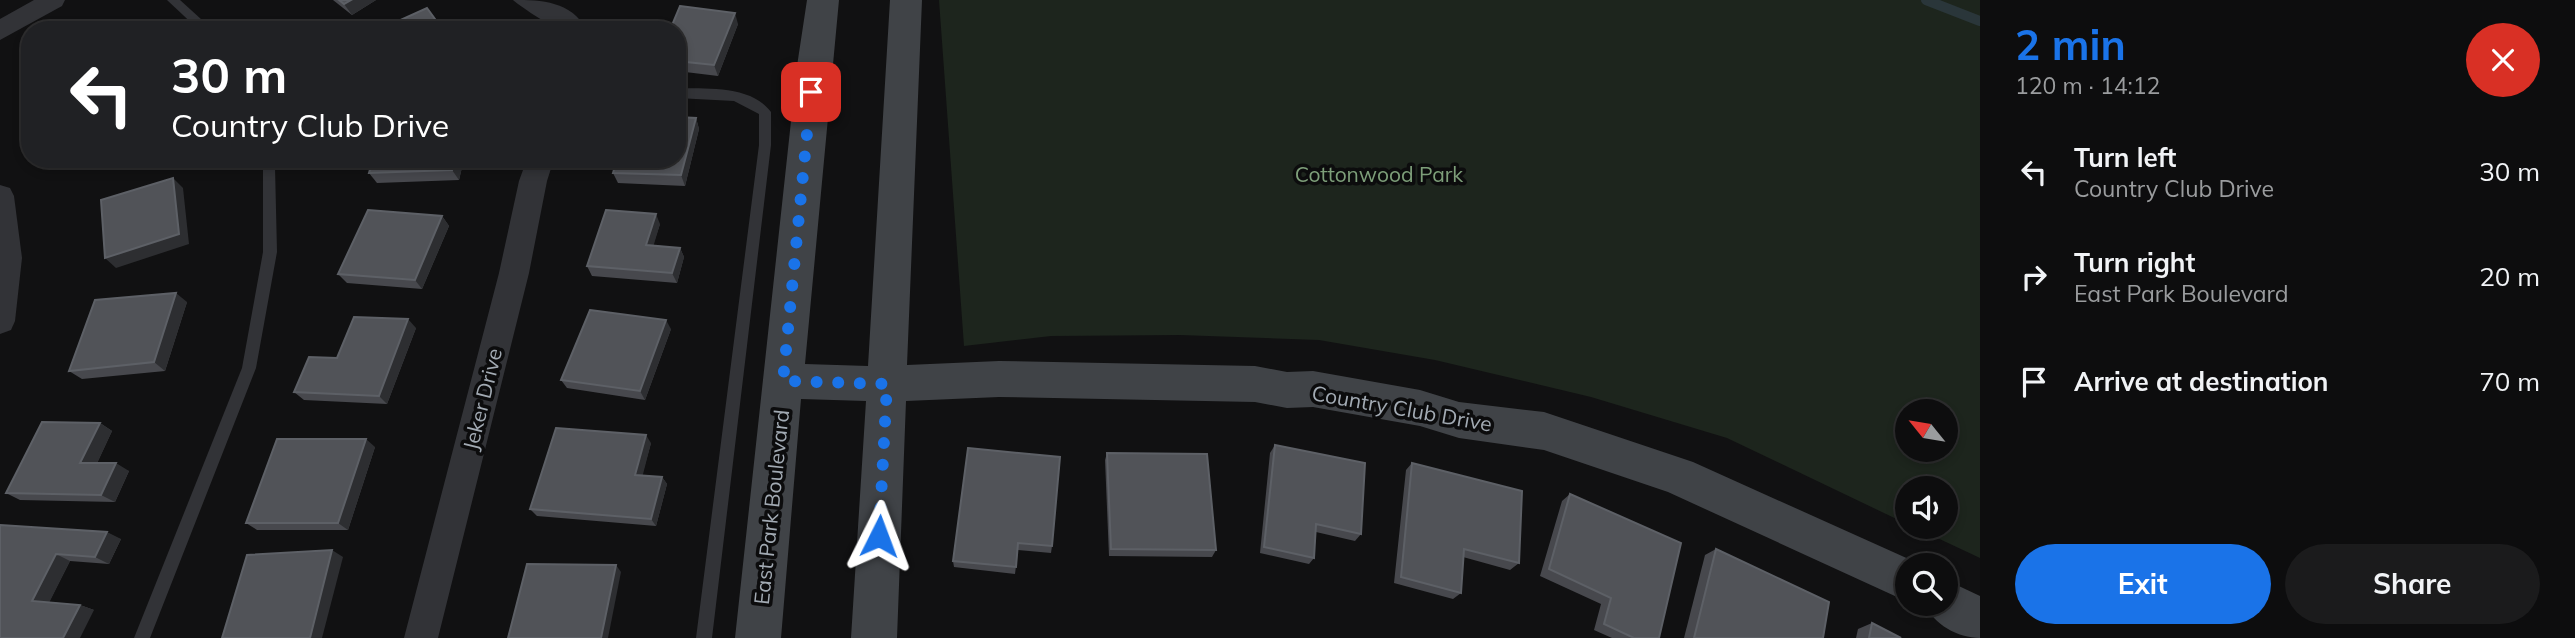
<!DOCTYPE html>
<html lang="en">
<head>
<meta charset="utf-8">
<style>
  :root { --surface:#0d0d0e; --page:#1b1b1c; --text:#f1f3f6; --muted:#9a9c9e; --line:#2d2d2e; --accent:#1a73e8 }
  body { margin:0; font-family:Mulish,sans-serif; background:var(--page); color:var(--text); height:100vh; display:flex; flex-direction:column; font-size:26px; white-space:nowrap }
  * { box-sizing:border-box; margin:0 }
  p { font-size:23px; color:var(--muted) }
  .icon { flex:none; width:38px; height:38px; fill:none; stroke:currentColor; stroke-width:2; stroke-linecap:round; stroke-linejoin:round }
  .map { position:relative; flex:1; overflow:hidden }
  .panel { display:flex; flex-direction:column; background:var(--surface); width:595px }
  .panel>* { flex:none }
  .hud { position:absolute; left:21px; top:21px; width:665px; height:147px; border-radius:28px; box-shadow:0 4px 10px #0003,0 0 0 2px var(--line); background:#202124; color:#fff; overflow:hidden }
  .needle { width:46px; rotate:300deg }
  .tools { position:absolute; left:1895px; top:399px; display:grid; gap:14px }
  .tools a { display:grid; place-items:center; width:63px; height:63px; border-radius:50%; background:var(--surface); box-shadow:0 4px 10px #0003,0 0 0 2px var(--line); font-size:35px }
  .pin { position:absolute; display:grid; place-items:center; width:60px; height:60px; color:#fff; margin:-30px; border-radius:14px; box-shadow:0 4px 10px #0006 }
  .me { position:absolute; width:77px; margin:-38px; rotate:3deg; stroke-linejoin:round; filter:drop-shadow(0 0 5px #0008) }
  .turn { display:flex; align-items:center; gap:24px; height:147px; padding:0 35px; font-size:32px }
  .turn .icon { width:91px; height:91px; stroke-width:2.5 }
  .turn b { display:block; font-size:49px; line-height:60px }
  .round { display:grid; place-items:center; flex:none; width:74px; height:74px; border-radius:37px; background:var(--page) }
  .headline { display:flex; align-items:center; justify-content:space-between; height:119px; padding:0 35px }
  h1 { font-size:42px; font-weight:700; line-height:52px; color:var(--accent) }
  .action { display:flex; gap:14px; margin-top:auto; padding:14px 35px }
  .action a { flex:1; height:80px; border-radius:42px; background:var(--accent); color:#fff; font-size:28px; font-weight:700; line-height:80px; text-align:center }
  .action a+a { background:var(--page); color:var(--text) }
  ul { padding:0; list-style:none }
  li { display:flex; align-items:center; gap:21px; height:105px; padding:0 35px }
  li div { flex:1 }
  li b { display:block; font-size:26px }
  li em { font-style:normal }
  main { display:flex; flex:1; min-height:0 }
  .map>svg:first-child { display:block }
  .green { fill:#1d251d; fill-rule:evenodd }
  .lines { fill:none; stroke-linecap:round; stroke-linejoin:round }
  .stream { stroke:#2a363a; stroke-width:10 }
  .lane { fill:#323337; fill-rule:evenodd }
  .street { fill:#323337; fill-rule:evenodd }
  .secondary { fill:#404347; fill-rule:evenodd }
  .wall { fill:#47484d }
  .shaded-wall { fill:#2d2e31 }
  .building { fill:#515358; stroke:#5d6066; stroke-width:2 }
  .route { stroke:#1a73e8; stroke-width:12; stroke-dasharray:0 21.6 }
  .labels { text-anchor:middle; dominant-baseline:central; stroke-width:7; stroke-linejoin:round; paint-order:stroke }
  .park-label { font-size:21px; fill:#7d9e79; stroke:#0c0c0d }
  .street-label { font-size:21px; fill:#a2aab3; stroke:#0c0c0d }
</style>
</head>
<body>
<main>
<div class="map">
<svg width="1980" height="638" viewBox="0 0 1980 638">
  <rect width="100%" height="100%" fill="#111112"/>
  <!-- green -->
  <path class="green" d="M939 0H1980V558L1914 527H1946V488H1908L1907 524 1727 438 1591 397 1435 360 1319 340 1180 335 1051 336 964 346ZM1946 411V450H1908V411Z"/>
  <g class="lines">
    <!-- stream -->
    <path class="stream" d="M1926 0 1980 21"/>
    <!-- lane -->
    <g class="lane">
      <path d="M167 0H180L213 30H199Z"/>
      <path d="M677 88C707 89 751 85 771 112V145L712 638H696L759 145V114L734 101 677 98Z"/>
      <path d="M260 159H272L275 167 277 252 256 368 150 638H134L242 368 263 252V167Z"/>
    </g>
    <!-- street -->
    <g class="street">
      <path d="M34 0H65L62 6 0 40V19Z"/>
      <path d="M513 0C542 0 571 1 587 30 579 30 567 32 559 30 555 29 515 3 513 0Z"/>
      <path d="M527 159H554L547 181 529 273 438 638H404L499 273 519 181Z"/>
      <path d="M0 185 10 188 14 196 22 258 15 321 11 330 0 334Z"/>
    </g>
    <!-- secondary -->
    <g class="secondary">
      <path d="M807 0H839L805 364 868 366 890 0H922L907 365 999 361 1255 366 1287 372 1313 371 1420 390 1459 402 1544 412 1693 462 1922 565H1908V602L1668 492 1544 450 1459 438 1420 426 1313 407 1287 408 1255 402 999 397 906 401 897 638H851L866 401 801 399 781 638H735L797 66Z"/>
      <path d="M1946 580 1980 596V638C1958 638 1933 624 1925 604H1946Z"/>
    </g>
  </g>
  <!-- wall -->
  <g class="wall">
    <path d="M333 0H376L352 15Z"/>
    <path d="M738 24 718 76 677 71V30Z"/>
    <path d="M696 118 699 129 685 186 618 183 613 173Z"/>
    <path d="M373 159H464L459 180 377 183 369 173Z"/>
    <path d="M442 216 449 226 422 289 347 283 338 274Z"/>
    <path d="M660 224 653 245 680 248 684 257 677 283 592 276 587 266Z"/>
    <path d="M187 302 165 371 82 379 69 371Z"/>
    <path d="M416 328 387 404 304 400 294 392Z"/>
    <path d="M671 329 645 400 567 388 561 380Z"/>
    <path d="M100 423 112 431 97 463 129 471 115 502 20 500 6 493Z"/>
    <path d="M651 443 642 475 662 477 667 484 656 526 537 516 530 509Z"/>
    <path d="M1275 445 1361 534 1355 541 1316 532 1314 558 1309 564 1260 553 1270 453Z"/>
    <path d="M375 447 348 530H257L246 523Z"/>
    <path d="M968 448 1052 546 1051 553 1018 550 1015 574 954 567 953 561Z"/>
    <path d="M1107 453 1216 550 1212 557 1109 556 1105 460Z"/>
    <path d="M1412 463 1519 563 1510 570 1463 557 1461 593 1453 599 1394 583 1406 470Z"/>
    <path d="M1570 494 1659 638H1612L1594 630 1601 604 1540 576 1562 501Z"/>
    <path d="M0 525 121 539 109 564 70 561 49 602 80 605 94 610 0 638Z"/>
    <path d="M1716 549 1823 638H1684L1705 555Z"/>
    <path d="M1872 623 1901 638H1856L1858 629Z"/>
  </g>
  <!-- shaded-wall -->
  <g class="shaded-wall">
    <path d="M351 0H376L352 15 344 4Z"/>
    <path d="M735 13 738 24 718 76 714 65Z"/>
    <path d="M696 118 699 129 685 186 681 175Z"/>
    <path d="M104 159H136L115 169Z"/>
    <path d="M455 159H464L459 180 452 170Z"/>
    <path d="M173 178 183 188 189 244 116 268 105 258Z"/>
    <path d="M656 214 660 224 651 254 646 245Z"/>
    <path d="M442 216 449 226 422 289 415 280Z"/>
    <path d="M680 248 684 257 677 283 672 273Z"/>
    <path d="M176 293 187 302 165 371 154 362Z"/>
    <path d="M408 319 416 328 387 404 379 396Z"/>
    <path d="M666 320 671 329 645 400 640 391Z"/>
    <path d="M100 423 112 431 94 470 80 463Z"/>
    <path d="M646 435 651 443 641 482 635 475Z"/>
    <path d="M366 439 375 447 348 530 338 523Z"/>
    <path d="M116 463 129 471 115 502 101 495Z"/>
    <path d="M662 477 667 484 656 526 651 519Z"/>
    <path d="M107 532 121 539 109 564 95 557Z"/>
    <path d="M332 550 343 557 322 638H310Z"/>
    <path d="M56 554 70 561 47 607 32 601Z"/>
    <path d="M616 565 621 572 608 638H601Z"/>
    <path d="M80 605 94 610 80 638H63Z"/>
  </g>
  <!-- building -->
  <g class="building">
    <path d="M339 0H351L344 4Z"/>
    <path d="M680 6 735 13 714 65 677 61V30H670Z"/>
    <path d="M427 8 443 30H360L378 22 383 28Z"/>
    <path d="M91 23 96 30H77Z"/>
    <path d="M677 117 696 118 681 175 613 173 617 159H677Z"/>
    <path d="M373 159H455L452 170 369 173Z"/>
    <path d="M173 178 179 234 105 258 101 200Z"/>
    <path d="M368 210 442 216 415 280 338 274Z"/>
    <path d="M606 210 656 214 646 245 680 248 672 273 587 266Z"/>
    <path d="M176 293 154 362 69 371 95 300Z"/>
    <path d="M590 310 666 320 640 391 561 380Z"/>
    <path d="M354 317 408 319 379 396 294 392 309 357 337 358Z"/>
    <path d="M42 422 100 423 80 463H116L101 495 6 493Z"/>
    <path d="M556 428 646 435 635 475 662 477 651 519 530 509Z"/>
    <path d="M277 439H366L338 523H246Z"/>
    <path d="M1275 445 1365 463 1361 534 1316 524 1314 558 1264 547Z"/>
    <path d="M968 448 1060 457 1052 546 1018 543 1016 567 953 561Z"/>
    <path d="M1107 453 1207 454 1216 550 1111 549Z"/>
    <path d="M1412 463 1522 491 1519 563 1464 549 1461 593 1401 577Z"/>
    <path d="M1570 494 1681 543 1659 638H1634L1604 624 1611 598 1549 569Z"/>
    <path d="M0 525 107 532 95 557 56 554 32 601 80 605 63 638H0Z"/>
    <path d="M1716 549 1829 602 1823 638H1694Z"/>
    <path d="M332 550 310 638H222L247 555Z"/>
    <path d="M527 564 616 565 601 638H508Z"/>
    <path d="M1872 623 1901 638H1869Z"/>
  </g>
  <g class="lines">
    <!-- route -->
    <path class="route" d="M811 92 783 381 887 384 879 536"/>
  </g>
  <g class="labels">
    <!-- park labels -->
    <g class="park-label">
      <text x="1379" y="174">Cottonwood Park</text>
    </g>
    <!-- street labels -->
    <g class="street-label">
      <text transform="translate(482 399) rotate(-76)">Jeker Drive</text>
      <text transform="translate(1402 408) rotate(10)">Country Club Drive</text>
      <text transform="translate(771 507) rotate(-84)">East Park Boulevard</text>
    </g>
  </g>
</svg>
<div class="tools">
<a><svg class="needle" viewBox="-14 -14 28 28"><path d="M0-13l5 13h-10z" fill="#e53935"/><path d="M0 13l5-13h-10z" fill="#9a9c9e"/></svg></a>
<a><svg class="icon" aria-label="sound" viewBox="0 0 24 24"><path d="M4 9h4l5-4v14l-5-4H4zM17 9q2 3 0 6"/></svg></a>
<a><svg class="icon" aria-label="search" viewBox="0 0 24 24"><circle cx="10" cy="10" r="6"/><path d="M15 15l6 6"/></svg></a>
</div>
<div class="pin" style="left:811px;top:92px;background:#d93025"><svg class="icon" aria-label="arrive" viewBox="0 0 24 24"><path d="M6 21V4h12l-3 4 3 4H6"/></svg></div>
<svg class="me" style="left:879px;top:536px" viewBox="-20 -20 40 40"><path d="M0-17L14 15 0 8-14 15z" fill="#1a73e8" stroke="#fff" stroke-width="4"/></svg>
<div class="hud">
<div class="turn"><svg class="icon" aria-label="left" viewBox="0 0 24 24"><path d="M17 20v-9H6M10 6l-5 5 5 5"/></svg><div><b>30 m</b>Country Club Drive</div></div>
</div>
</div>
<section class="panel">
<div class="headline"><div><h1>2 min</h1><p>120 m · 14:12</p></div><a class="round" style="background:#d93025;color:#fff"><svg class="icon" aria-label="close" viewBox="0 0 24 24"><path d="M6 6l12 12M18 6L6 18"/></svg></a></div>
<ul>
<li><svg class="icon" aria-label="left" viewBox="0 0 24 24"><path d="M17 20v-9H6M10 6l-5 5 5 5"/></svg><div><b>Turn left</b><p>Country Club Drive</p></div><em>30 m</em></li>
<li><svg class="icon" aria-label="right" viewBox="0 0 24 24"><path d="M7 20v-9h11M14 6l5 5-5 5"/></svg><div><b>Turn right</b><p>East Park Boulevard</p></div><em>20 m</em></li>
<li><svg class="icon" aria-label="arrive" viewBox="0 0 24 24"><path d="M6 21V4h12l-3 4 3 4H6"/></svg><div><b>Arrive at destination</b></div><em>70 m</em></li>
</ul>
<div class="action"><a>Exit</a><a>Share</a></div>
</section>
</main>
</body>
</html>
